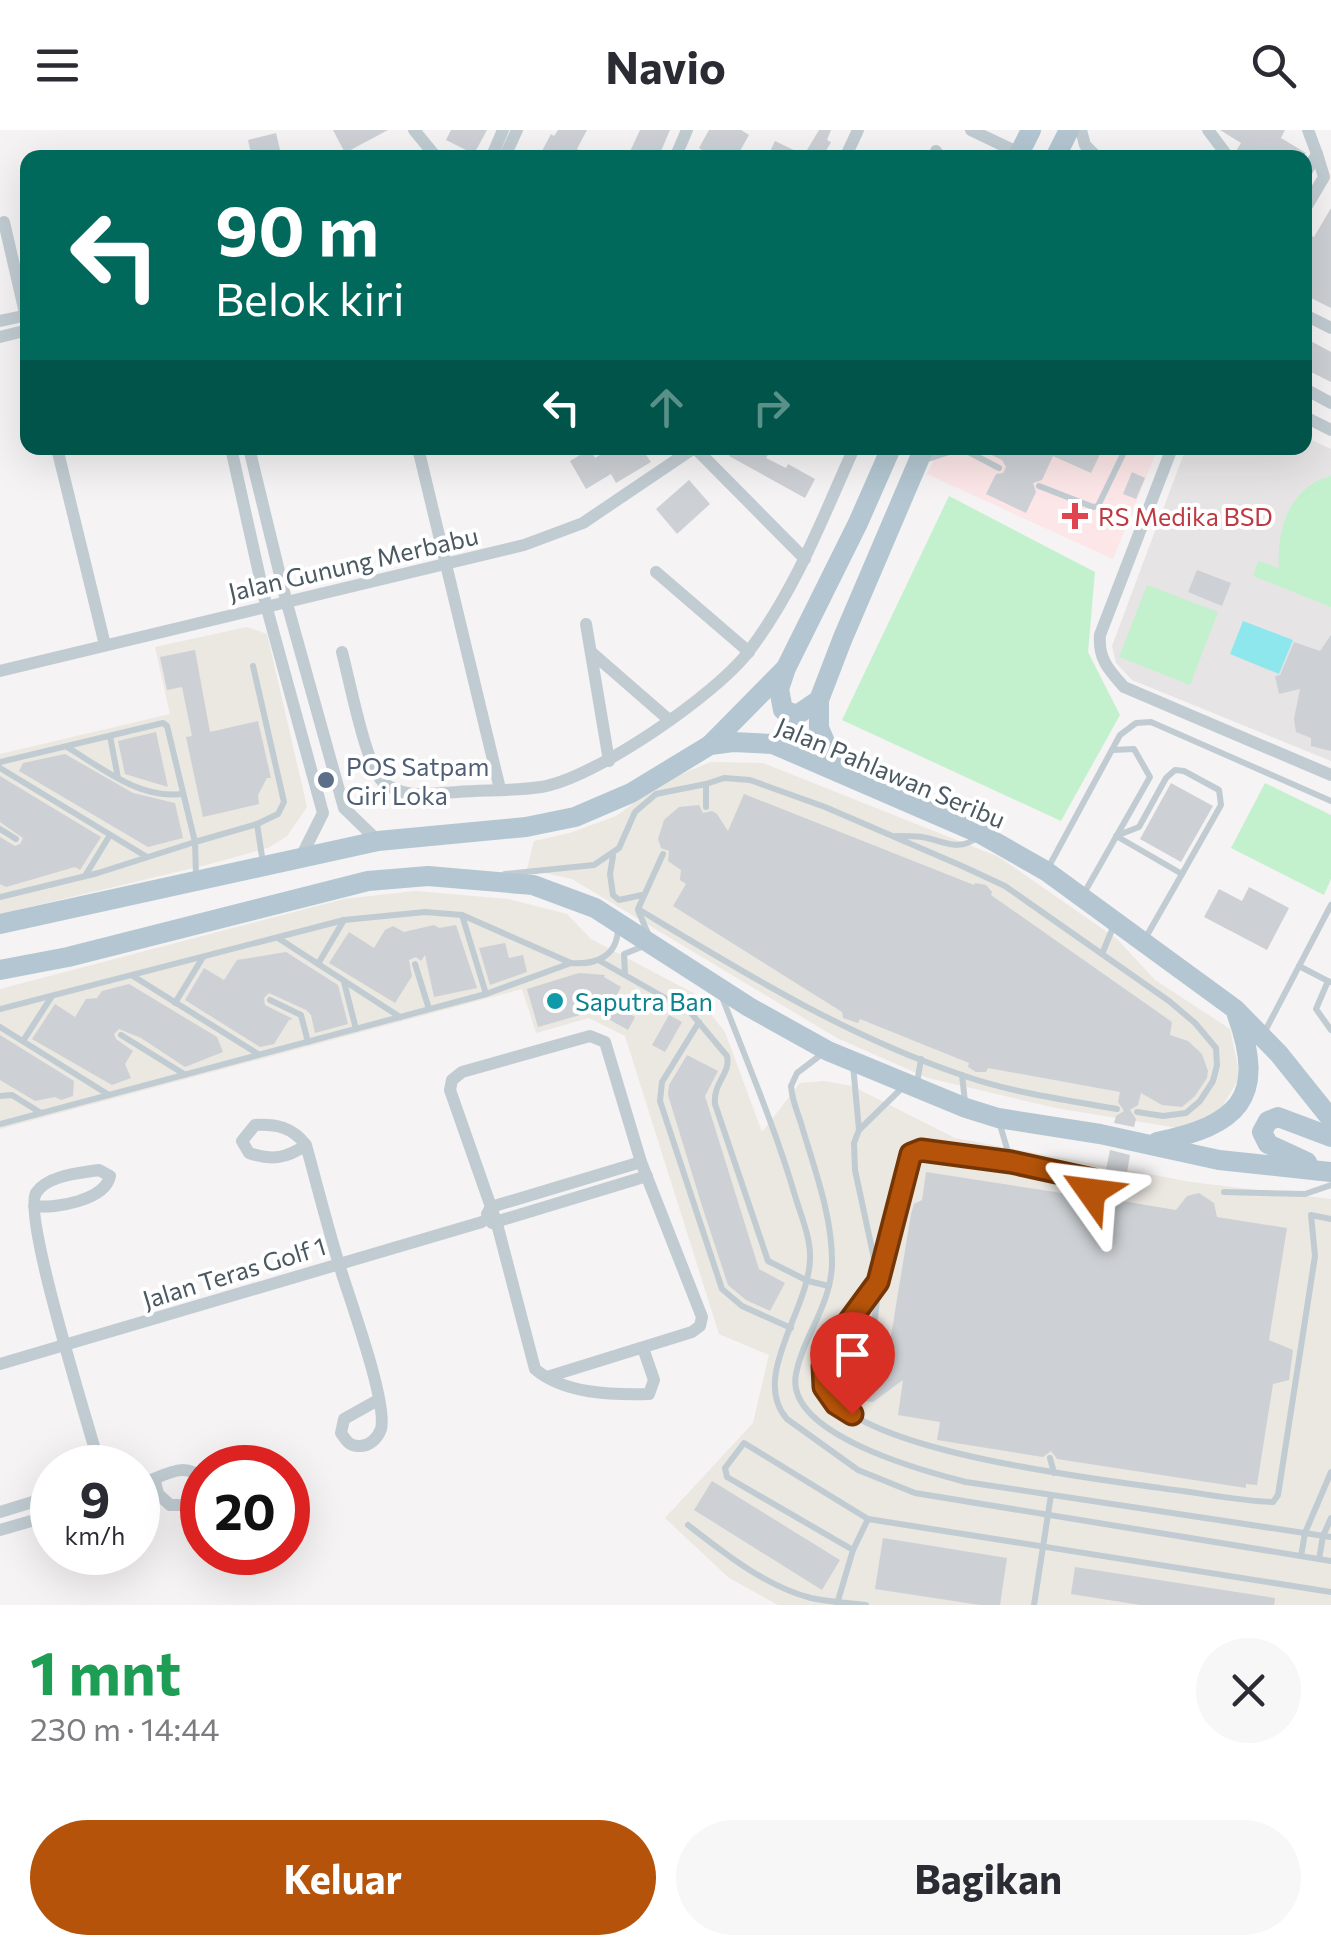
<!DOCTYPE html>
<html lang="id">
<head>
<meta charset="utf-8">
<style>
  :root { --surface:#fff; --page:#f7f7f7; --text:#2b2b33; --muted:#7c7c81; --accent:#b45309 }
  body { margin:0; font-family:Commissioner,sans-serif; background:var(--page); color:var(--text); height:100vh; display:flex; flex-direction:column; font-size:38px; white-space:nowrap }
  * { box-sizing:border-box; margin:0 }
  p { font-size:32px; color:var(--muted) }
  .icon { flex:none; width:55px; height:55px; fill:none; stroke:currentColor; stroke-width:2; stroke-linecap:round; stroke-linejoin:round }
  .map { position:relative; height:1475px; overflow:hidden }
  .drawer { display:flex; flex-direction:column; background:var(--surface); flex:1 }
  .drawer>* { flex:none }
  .guide { position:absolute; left:20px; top:20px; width:1292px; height:305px; border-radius:20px; box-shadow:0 10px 40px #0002; background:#00695c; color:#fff; overflow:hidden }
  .speed { position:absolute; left:30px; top:1315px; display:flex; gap:20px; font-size:50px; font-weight:700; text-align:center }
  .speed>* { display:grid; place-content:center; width:130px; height:130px; border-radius:50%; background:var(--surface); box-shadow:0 10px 40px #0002; line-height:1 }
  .speed small { font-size:25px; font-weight:400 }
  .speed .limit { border:15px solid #d22; background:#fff; color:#111 }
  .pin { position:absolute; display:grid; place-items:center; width:85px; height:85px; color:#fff; margin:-102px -42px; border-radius:50% 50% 50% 0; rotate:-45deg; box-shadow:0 0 10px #0007 }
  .pin .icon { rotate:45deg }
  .me { position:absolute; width:110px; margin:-55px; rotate:301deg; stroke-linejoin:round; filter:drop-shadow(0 0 8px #0008) }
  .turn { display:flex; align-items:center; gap:35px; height:210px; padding:0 30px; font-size:45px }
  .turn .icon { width:130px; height:130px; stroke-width:2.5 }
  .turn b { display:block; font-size:70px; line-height:85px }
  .lanes { display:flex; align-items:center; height:95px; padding:0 30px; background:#0003; justify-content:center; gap:50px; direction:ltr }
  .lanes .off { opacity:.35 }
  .round { display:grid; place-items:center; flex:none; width:105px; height:105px; border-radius:52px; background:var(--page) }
  .overview { display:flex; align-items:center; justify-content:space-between; height:170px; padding:0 30px }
  h1 { font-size:60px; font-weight:700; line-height:75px; color:#1e9e55 }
  .primary-button { display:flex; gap:20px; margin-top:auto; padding:20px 30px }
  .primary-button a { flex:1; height:115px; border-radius:60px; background:var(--accent); color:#fff; font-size:40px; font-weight:700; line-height:115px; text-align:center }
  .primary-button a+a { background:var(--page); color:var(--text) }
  header { display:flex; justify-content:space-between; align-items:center; height:130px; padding:0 30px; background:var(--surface); font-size:45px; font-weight:700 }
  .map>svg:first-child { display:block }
  .commercial { fill:#ebe7e1 }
  .education { fill:#e6e4e5 }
  .medical { fill:#fce6e7 }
  .green { fill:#c3f1ce }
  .water { fill:#8fe7ee }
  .building { fill:#cdd1d5 }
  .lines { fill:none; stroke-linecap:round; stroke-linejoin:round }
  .lane { stroke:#c1ccd2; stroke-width:6 }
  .street { stroke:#c1ccd2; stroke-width:12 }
  .primary { stroke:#b3c6d1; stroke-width:20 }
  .route-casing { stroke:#753606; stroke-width:25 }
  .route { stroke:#b45309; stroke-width:18 }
  .health-dot { fill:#e0444e; stroke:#fff; stroke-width:4 }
  .service-dot { fill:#5c6f8a; stroke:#fff; stroke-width:4 }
  .culture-dot { fill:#0f9aa8; stroke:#fff; stroke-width:4 }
  .labels { text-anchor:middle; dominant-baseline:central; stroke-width:8; stroke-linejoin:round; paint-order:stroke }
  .health-label { font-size:25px; fill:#be3a42; stroke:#fff; text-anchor:start }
  .street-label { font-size:25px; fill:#4a5961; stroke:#fff }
  .service-label { font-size:25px; fill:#4e5e75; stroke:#fff; text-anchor:start }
  .culture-label { font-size:25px; fill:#0d838f; stroke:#fff; text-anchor:start }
</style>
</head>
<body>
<header><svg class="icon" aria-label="menu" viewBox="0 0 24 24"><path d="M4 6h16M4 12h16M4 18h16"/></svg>Navio<svg class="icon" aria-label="search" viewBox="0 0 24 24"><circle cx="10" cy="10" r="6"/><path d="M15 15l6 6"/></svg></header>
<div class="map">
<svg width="1331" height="1475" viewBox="0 0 1331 1475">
  <rect width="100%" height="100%" fill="#f5f3f3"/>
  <!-- commercial -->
  <g class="commercial">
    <path d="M247 497 267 504 307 677 287 706 268 718 206 735 0 784V624L170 584 155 517Z"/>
    <path d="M711 632 763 633 999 727 1117 809 1155 850 1230 899 1240 947 1219 982 1184 999 1056 978 928 948 837 908 572 749 527 739 534 711 570 703 616 686 664 651Z"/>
    <path d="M415 761 508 769 567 784 591 809 695 864 725 902 762 1002 800 953 824 951 852 956 955 1008 1191 1052 1331 1069V1475H778L729 1448 665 1388 753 1293 769 1225 719 1204 625 906 589 888 536 903 522 859 0 999V859L344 769Z"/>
  </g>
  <!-- education -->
  <path class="education" d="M1305 307 1331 319V631L1132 550 1116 533 1112 516 1186 318H1305Z"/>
  <!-- medical -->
  <path class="medical" d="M939 318H1158L1113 429 927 344Z"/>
  <!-- green -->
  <g class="green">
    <path d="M1331 346V477L1253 446 1258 431 1279 438C1276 400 1290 356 1331 346Z"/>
    <path d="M949 366 1095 442 1088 522 1120 585 1061 691 842 590Z"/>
    <path d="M1147 455 1218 482 1190 555 1119 527Z"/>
    <path d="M1265 653 1331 685V749L1324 765 1231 718Z"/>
  </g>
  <!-- water -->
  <path class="water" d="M1243 491 1293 510 1279 544 1230 524Z"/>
  <!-- building -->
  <g class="building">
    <path d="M333 0H388L345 23Z"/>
    <path d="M451 0H487L474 24 446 10Z"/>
    <path d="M558 0H587L577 19 593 28H543L546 23 542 21 551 4 554 6Z"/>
    <path d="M640 0H670L658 28H627Z"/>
    <path d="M709 0H741L749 5 736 28H705L707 23 699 18Z"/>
    <path d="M819 0H831L827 10 831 12 822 28H767L775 11 804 25Z"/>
    <path d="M1220 0H1285L1281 8 1306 23 1303 28H1246L1236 21 1241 13Z"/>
    <path d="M276 3 282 28H252L248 10Z"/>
    <path d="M1331 78V178L1305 165V102L1314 107Z"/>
    <path d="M1305 208 1331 222V252L1305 239Z"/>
    <path d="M612 318H641L651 332 616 353 611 344 586 359 570 331 590 319 595 328Z"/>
    <path d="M734 318H772L766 328 786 338 788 334 815 349 805 368 729 326Z"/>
    <path d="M977 318H1103L1091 343 1053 326 1042 350 1033 353 1036 362 1026 383 986 364 996 344 1003 343 1006 337 1002 330Z"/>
    <path d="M1132 342 1145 348 1136 369 1123 364Z"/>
    <path d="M689 350 710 374 677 404 656 379Z"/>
    <path d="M1197 440 1231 453 1222 476 1188 462Z"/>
    <path d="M1331 505V621L1311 616V608L1296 602 1294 589 1300 559 1279 564 1275 546 1280 545 1294 512 1320 521Z"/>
    <path d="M195 520 210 602 258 591 271 648H267L258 665 259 674 203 687 186 607 192 606 182 557 167 560 160 527Z"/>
    <path d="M156 602 161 625 168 657 125 644 118 611Z"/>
    <path d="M65 624 133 663 175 673 183 708 148 717 19 641 23 633Z"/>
    <path d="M0 646 101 707 80 740 75 737 6 757 0 754V707L15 716 20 714 23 708 0 692Z"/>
    <path d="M1171 653 1213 676 1181 732 1140 709Z"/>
    <path d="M744 664 974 755 975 753 986 755 992 762 991 765 1172 892 1170 905 1188 911 1202 924 1208 941 1207 948 1195 966 1182 977 1162 975 1141 963 1138 975 1130 980 1136 989 1134 997 1114 993 1116 986 1124 981 1118 972 1120 962 988 938 986 942H976L968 937 969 933 860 889 858 893 843 888 842 882 673 776 686 754 680 750 681 740 668 731 669 721 661 718 658 709 664 690 679 677 699 675 703 683 712 681 717 684 728 701Z"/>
    <path d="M1249 757 1289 778 1267 820 1204 787 1219 759 1242 771Z"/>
    <path d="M434 795 439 798 456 795 477 858 434 867 425 825 421 831 416 827 409 830 412 846 395 873 329 833 349 802 374 818 385 800 393 796 404 802Z"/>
    <path d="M505 813 509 828 523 825 527 842 490 855 479 818Z"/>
    <path d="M286 822 338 855 348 894 315 903 311 885 306 880 269 863 264 868 265 875 293 889 289 890 274 914 260 917 185 870 204 838 224 850 237 830Z"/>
    <path d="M579 843 605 845 604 847 621 857 612 874 635 887 628 900 594 881 538 897 527 859Z"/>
    <path d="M129 854 217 907 223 922 185 937 141 908 119 899 114 904 116 909 133 921 125 934 131 948 112 955 32 909 55 874 75 887 86 869 97 868 102 861Z"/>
    <path d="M669 885 682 892 665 922 652 915Z"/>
    <path d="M0 905 74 951 73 966 61 970 55 967 35 971 0 950Z"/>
    <path d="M687 925 718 941 705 966 759 1139 785 1153 770 1181 746 1170 728 1155 702 1076 668 965 669 955Z"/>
    <path d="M1110 1020 1130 1025 1122 1071 1176 1080 1187 1066 1199 1063 1214 1073 1217 1087 1287 1098 1269 1210 1293 1220 1289 1250 1273 1254 1257 1355 1246 1354V1358L1057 1329 1051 1321 1043 1327 937 1310 940 1292 898 1285 903 1250 873 1272 855 1270 841 1258 837 1250 839 1231 851 1217 869 1213 889 1218 911 1084 914 1074 922 1070 926 1042 1101 1069 1103 1059 1111 1052 1105 1045Z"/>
    <path d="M712 1351 840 1430 822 1460 694 1380Z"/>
    <path d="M883 1408 1007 1428 1000 1475H980L875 1459Z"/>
    <path d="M1075 1437 1275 1468 1274 1475H1140L1071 1464Z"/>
  </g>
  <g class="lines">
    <!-- lane -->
    <g class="lane">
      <path d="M961 318 999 338"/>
      <path d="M925 330 961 318"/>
      <path d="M1039 356 1093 377 1098 376 1126 318"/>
      <path d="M253 536 284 672 278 684 257 694"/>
      <path d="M110 606 118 648"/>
      <path d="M67 617C102 638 139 669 181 664"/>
      <path d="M0 632 163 593 167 596 195 712 98 743 0 767"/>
      <path d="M0 638 147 727"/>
      <path d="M706 677V654L724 648 750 650 825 677 962 736 1005 756 1169 871 1195 893 1216 918 1217 935 1213 951 1200 971 1186 983 1163 986 1137 982"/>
      <path d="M0 699 16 709"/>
      <path d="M896 706C904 706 914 706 922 707 945 711 959 723 979 706"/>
      <path d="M1116 706 1139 697 1166 648 1175 640 1184 641 1219 660 1221 675 1182 744"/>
      <path d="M1118 707 1182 744 1146 807"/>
      <path d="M663 724 638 779C741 841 844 905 959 944 1008 962 1065 970 1117 979"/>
      <path d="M613 726 610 744 613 765 619 770 642 765"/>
      <path d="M1048 738 1120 605 1136 593 1151 592 1331 671"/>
      <path d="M505 744 594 735 619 718 635 682 656 664 706 654"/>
      <path d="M196 745 195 712 257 694 263 733"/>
      <path d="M85 746 110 705"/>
      <path d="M1083 765 1150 647 1134 619 1112 620"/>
      <path d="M638 780 649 806"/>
      <path d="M462 785 486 864"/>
      <path d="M278 808 400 887"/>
      <path d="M1102 824 1114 795"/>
      <path d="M600 831 690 882 727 926C731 944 713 952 715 974L768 1131 808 1151 829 1156"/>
      <path d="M318 834 344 790"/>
      <path d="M415 834 429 879"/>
      <path d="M1299 836 1330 852"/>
      <path d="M625 844 624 824 644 816"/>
      <path d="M133 846 258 924"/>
      <path d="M1328 851 1316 879 1331 900"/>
      <path d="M344 852 356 899"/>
      <path d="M722 867C748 934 776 1000 796 1069 802 1088 811 1110 810 1129 809 1180 750 1247 787 1289L858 1340 915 1363 1331 1431"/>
      <path d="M270 870 301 885 308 912"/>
      <path d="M175 873 203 827"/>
      <path d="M0 879 344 790 425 782 462 785 571 833C597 835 618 826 618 797"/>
      <path d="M699 892 662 952 660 971 722 1159 742 1176 791 1198"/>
      <path d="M0 897 109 965"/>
      <path d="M121 905 184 944"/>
      <path d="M1263 905 1331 775"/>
      <path d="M23 911 52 866"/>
      <path d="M822 924 797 943 791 956C792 972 799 985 803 1000 816 1043 833 1090 832 1135 830 1178 803 1206 796 1244 784 1304 923 1341 966 1352L1331 1407"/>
      <path d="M853 935 859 1000 854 1013 855 1040 879 1152C861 1175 811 1226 824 1256 851 1322 1099 1349 1167 1359 1202 1363 1238 1371 1273 1372L1278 1365 1315 1126 1311 1085 1331 1089"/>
      <path d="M962 945 965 972"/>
      <path d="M917 953 921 929"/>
      <path d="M0 966 12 965 41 983"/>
      <path d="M0 994 486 864 571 833"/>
      <path d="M1000 995 1011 1032"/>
      <path d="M859 1000 904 956"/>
      <path d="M1224 1062 1305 1064 1331 1055"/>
      <path d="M1091 1063 1093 1050"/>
      <path d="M873 1206 879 1152 913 1022 1011 1032 1104 1052"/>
      <path d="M1050 1328 1054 1343"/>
      <path d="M688 1395C724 1423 765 1456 811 1468 829 1472 848 1473 866 1475"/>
      <path d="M853 1420 727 1347 725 1338 744 1313 868 1389 1331 1462"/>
      <path d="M1301 1426 1305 1403 1331 1342"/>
      <path d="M1319 1429 1323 1406 1331 1388"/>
      <path d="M837 1474 853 1420 868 1389"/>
      <path d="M1034 1475 1051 1365"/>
    </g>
    <!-- street -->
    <g class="street">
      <path d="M414 0 437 28"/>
      <path d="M971 0 1019 23"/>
      <path d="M1081 0 1085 15 1098 28"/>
      <path d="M1208 0 1229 28"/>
      <path d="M936 21 940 28"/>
      <path d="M491 28 503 0"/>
      <path d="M504 28 517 0"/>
      <path d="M675 28 687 0"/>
      <path d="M845 28 858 0"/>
      <path d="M1305 44 1317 24 1308 0"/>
      <path d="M1305 79 1324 47 1317 24"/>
      <path d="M4 92 28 196"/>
      <path d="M1305 185 1331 198"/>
      <path d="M0 191 28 185"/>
      <path d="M0 207 28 200"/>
      <path d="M1305 259 1331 273"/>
      <path d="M1305 287 1331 300"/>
      <path d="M57 318 105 515"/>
      <path d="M231 318 266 475 323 683 301 727"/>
      <path d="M249 318 286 470 344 678 378 711"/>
      <path d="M418 318 500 659"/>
      <path d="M695 318 805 429"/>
      <path d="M1172 318 1100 505C1098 529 1109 540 1124 557L1331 645"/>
      <path d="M656 442 749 522"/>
      <path d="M586 494 609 631"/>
      <path d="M342 522C349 548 366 637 383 652 404 670 433 663 457 662 485 660 514 661 541 657 594 649 717 564 749 521 796 459 823 387 854 318"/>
      <path d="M591 522 668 589"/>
      <path d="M0 541 524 415 583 393 694 318"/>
      <path d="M306 1015C287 1028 272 1031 249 1023L242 1011 255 995C277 994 292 997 306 1015 317 1055 327 1095 339 1134 348 1165 388 1272 381 1299 378 1308 369 1317 358 1316 349 1316 346 1310 341 1303L344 1289 378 1270"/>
      <path d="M34 1076C56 1079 105 1070 110 1046L99 1040C81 1043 47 1045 36 1063 22 1087 90 1298 100 1338"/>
      <path d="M487 1084 491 1077 641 1032"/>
      <path d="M492 1093 647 1046"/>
      <path d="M0 1234 482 1092"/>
      <path d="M547 1247 692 1202 700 1196 702 1187 641 1032 605 912 590 906 462 942 452 950 450 960 497 1094 535 1239C564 1264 612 1265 649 1264L654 1250 643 1218"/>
      <path d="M155 1351 158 1364 170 1375H188L202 1364"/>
      <path d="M138 1354C160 1350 183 1328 202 1349"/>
      <path d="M0 1382 52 1366"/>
      <path d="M0 1400 52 1385"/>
    </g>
    <!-- primary -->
    <g class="primary">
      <path d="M1017 28 1031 0"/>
      <path d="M1055 28 1069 0"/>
      <path d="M785 541 779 559 783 580 797 585 819 570"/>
      <path d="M710 615 786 538 858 393 891 318"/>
      <path d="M838 642 819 598V570L842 510 924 318"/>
      <path d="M0 794 378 711 526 697 575 687 631 663 710 615 733 612 773 614 981 704 1046 741 1235 879 1279 924 1331 989"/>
      <path d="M0 840 68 827 368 751 428 746 533 755 595 778 749 877 828 921 966 978 998 988 1100 1004 1219 1030 1331 1042"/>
      <path d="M1157 1012C1238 995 1267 969 1237 885"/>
      <path d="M1307 1032 1268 1014 1262 1002 1268 991 1278 987 1331 1007"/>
    </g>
  </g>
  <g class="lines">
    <!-- route casing -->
    <g class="route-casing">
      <path id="route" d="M852 1284 836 1274 824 1257 823 1236 828 1220 878 1152 911 1024 921 1020 1011 1032 1093 1050 1091 1062"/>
    </g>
    <!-- route -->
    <use href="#route" class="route"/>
  </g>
  <!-- markers -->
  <path class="health-dot" d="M1070 371h10v10h10v10h-10v10h-10v-10h-10v-10h10z"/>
  <circle class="service-dot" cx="326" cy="650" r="10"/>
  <circle class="culture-dot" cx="555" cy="871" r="10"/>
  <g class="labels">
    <!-- health labels -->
    <g class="health-label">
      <text x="1098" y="386">RS Medika BSD</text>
    </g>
    <!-- street labels -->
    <g class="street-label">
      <text transform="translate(353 433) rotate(-13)">Jalan Gunung Merbabu</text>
      <text transform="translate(891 642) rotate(23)">Jalan Pahlawan Seribu</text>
      <text transform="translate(234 1142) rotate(-17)">Jalan Teras Golf 1</text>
    </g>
    <!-- service labels -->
    <g class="service-label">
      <text x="346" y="636">POS Satpam<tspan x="346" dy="29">Giri Loka</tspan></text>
    </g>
    <!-- culture labels -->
    <g class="culture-label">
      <text x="575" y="871">Saputra Ban</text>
    </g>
  </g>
</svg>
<div class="speed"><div>9<small>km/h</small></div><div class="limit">20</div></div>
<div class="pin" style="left:852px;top:1284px;background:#d93025"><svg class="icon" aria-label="arrive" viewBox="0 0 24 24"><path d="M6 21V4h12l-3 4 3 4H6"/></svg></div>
<svg class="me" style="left:1091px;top:1062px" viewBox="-20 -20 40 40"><path d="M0-17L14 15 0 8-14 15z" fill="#b45309" stroke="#fff" stroke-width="4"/></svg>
<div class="guide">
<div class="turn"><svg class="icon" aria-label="left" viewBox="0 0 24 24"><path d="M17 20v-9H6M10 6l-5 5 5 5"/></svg><div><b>90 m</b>Belok kiri</div></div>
<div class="lanes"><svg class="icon" aria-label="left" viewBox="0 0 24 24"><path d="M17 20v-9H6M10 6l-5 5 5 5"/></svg><svg class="icon off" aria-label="ahead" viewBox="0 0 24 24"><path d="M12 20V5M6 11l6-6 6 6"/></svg><svg class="icon off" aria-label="right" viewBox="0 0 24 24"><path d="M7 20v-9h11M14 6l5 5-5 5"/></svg></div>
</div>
</div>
<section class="drawer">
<div class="overview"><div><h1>1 mnt</h1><p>230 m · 14:44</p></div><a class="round"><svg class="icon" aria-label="close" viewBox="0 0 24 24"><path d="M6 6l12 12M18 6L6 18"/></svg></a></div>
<div class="primary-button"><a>Keluar</a><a>Bagikan</a></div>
</section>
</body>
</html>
